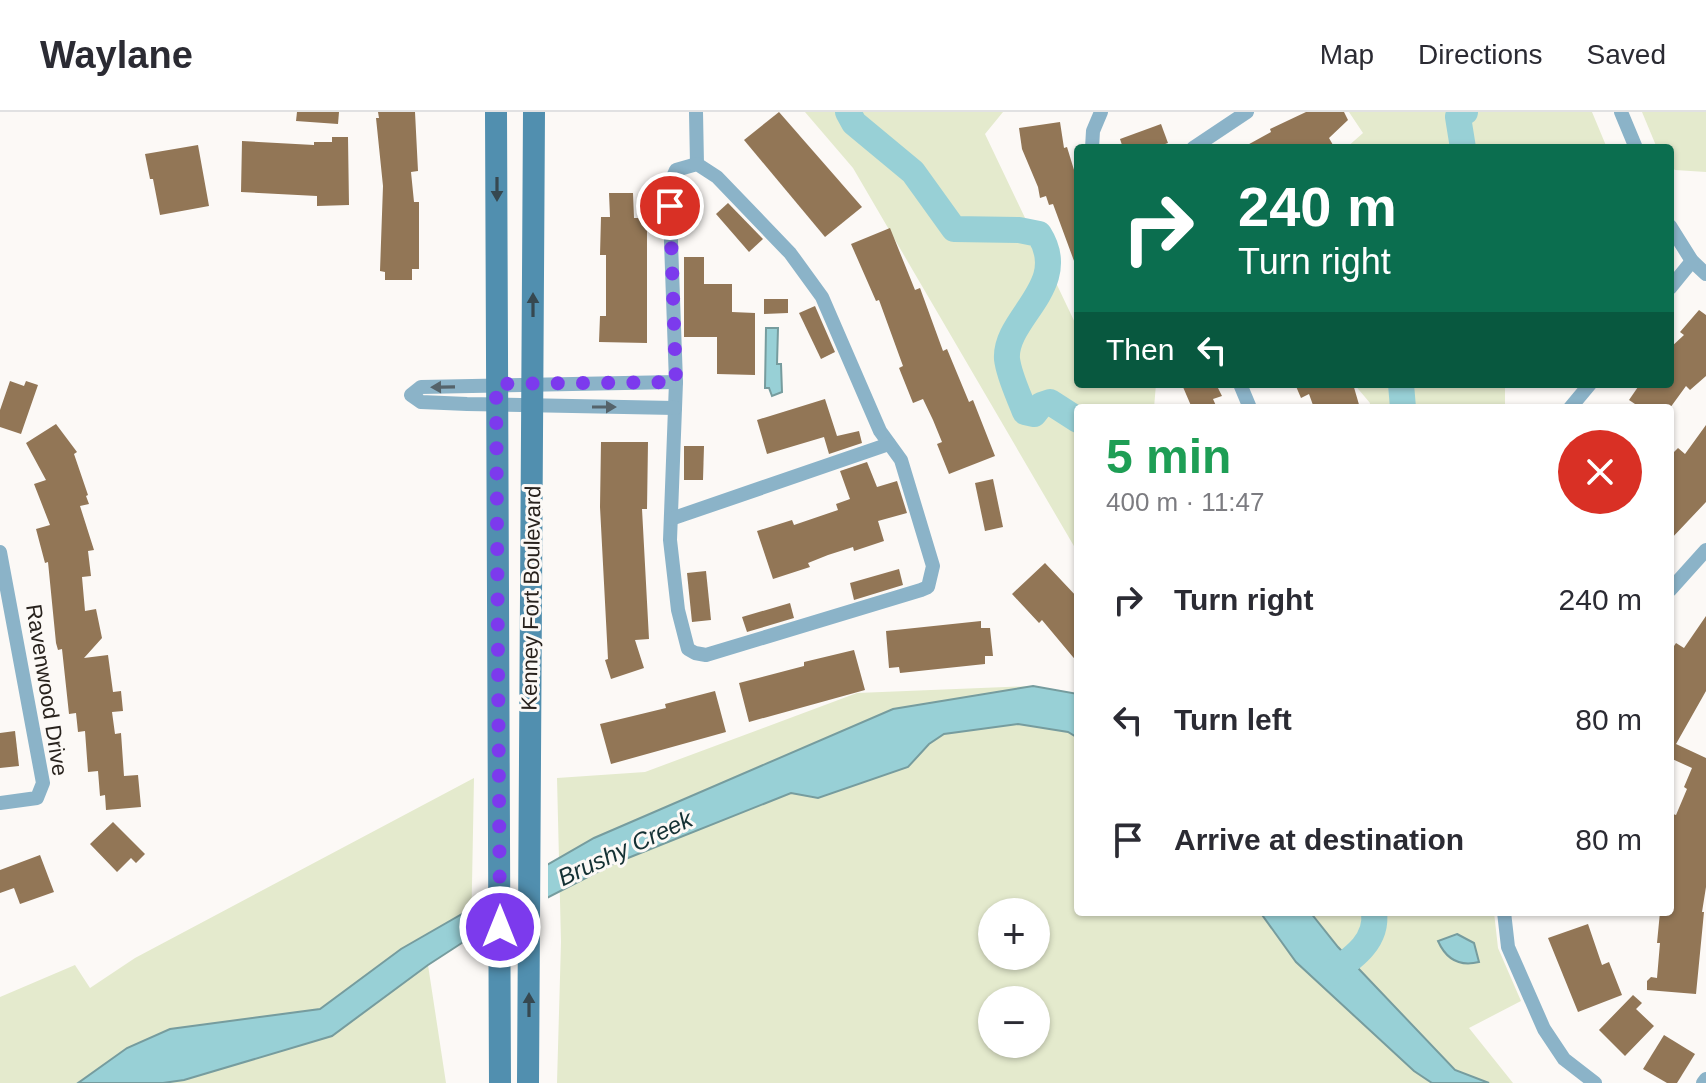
<!DOCTYPE html>
<html lang="en">
<head>
<meta charset="utf-8">
<style>
  :root { --surface:#fff; --page:#f2f2f3; --text:#2b2b33; --muted:#7c7c81; --line:#e1e1e2 }
  body { margin:0; font-family:Arial,sans-serif; background:var(--page); color:var(--text); height:100vh; display:flex; flex-direction:column; font-size:30px; white-space:nowrap }
  * { box-sizing:border-box; margin:0 }
  p { font-size:26px; color:var(--muted) }
  .icon { flex:none; width:44px; height:44px; fill:none; stroke:currentColor; stroke-width:2; stroke-linecap:round; stroke-linejoin:round }
  .map { position:relative; flex:1; overflow:hidden }
  .details { position:absolute; left:1074px; top:292px; width:600px; height:512px; display:flex; flex-direction:column; background:var(--surface); border-radius:8px; box-shadow:0 2px 6px #0004 }
  .details>* { flex:none }
  .hud { position:absolute; left:1074px; top:32px; width:600px; height:244px; border-radius:8px; box-shadow:0 2px 6px #0004; background:#0b6e4f; color:#fff; overflow:hidden }
  .tools { position:absolute; left:978px; top:786px; display:grid; gap:16px }
  .tools a { display:grid; place-items:center; width:72px; height:72px; border-radius:50%; background:var(--surface); box-shadow:0 2px 6px #0004; font-size:40px }
  .pin { position:absolute; display:grid; place-items:center; width:68px; height:68px; color:#fff; margin:-34px; border:4px solid #fff; border-radius:50%; box-shadow:0 2px 8px #0007 }
  .me { position:absolute; width:88px; margin:-44px; rotate:0deg; stroke-linejoin:round; filter:drop-shadow(0 0 6px #0008) }
  .turn { display:flex; align-items:center; gap:28px; height:168px; padding:0 32px; font-size:36px }
  .turn .icon { width:104px; height:104px; stroke-width:2.5 }
  .turn b { display:block; font-size:56px; line-height:68px }
  .then { display:flex; align-items:center; height:76px; padding:0 32px; background:#0003; gap:16px; font-size:30px }
  .round { display:grid; place-items:center; flex:none; width:84px; height:84px; border-radius:42px; background:var(--page) }
  .summary { display:flex; align-items:center; justify-content:space-between; height:136px; padding:0 32px }
  h1 { font-size:48px; font-weight:700; line-height:60px; color:#1e9e55 }
  ul { padding:0; list-style:none }
  li { display:flex; align-items:center; gap:24px; height:120px; padding:0 32px }
  li div { flex:1 }
  li b { display:block; font-size:30px }
  li em { font-style:normal }
  header { display:flex; align-items:center; gap:48px; box-sizing:border-box; height:112px; padding:0 40px; background:var(--surface); border-bottom:2px solid var(--line) }
  header strong { font-size:38px }
  nav { display:flex; gap:44px; margin-inline-start:auto; font-size:28px }
  .map>svg:first-child { display:block }
  .green { fill:#e4eacd; fill-rule:evenodd }
  .water { fill:#98d0d6; stroke:#769c9e; stroke-width:2 }
  .pier { fill:#fcf9f6 }
  .lines { fill:none; stroke-linecap:round; stroke-linejoin:round }
  .river { stroke:#98d0d6; stroke-width:26 }
  .building { fill:#927656 }
  .street { stroke:#8bb3c8; stroke-width:14 }
  .secondary { stroke:#518faf; stroke-width:22 }
  .oneway { fill:#364850 }
  .oneway2 { fill:#55636a }
  .route { stroke:#7c3aed; stroke-width:14; stroke-dasharray:0 25.2 }
  .labels { text-anchor:middle; dominant-baseline:central; stroke-width:6; stroke-linejoin:round; paint-order:stroke }
  .street-label { font-size:22px; fill:#28221d; stroke:#fcf9f6 }
  .water-label { font-size:24px; font-style:italic; fill:#143134; stroke:#fcf9f6 }
</style>
</head>
<body>
<header>
<strong>Waylane</strong>
<nav><a>Map</a><a>Directions</a><a>Saved</a></nav>
</header>
<div class="map">
<svg width="1706" height="971" viewBox="0 0 1706 971">
  <rect width="100%" height="100%" fill="#fcf9f6"/>
  <!-- green -->
  <g class="green">
    <path d="M805 0H1003L985 22 1078 217V272H1156L1154 296H1078V441L853 56Z"/>
    <path d="M1349 0H1592L1607 36H1346L1363 21Z"/>
    <path d="M1642 0H1706V60L1675 58 1670 54V36H1657Z"/>
    <path d="M1354 272H1505V296H1369L1370 291Z"/>
    <path d="M1033 574 1078 589V800H1494L1498 836 1521 889 1469 916 1513 971H557L561 830 557 666 645 660 857 581ZM992 800H1036V844H992ZM992 888H1036V932H992Z"/>
    <path d="M474 666 471 825 428 853 446 971H0V885L75 853 90 876 135 846Z"/>
  </g>
  <!-- water -->
  <g class="water">
    <path d="M766 216H778L777 252H781L782 280 772 284 769 276H765Z"/>
    <path d="M1033 574 1078 582V626L1068 620 1018 612 944 622 929 632 908 655 818 686 791 681 613 752 471 825 428 853 332 924 184 968 163 971H78L127 936 170 917 320 897 401 837 594 726 893 597Z"/>
    <path d="M1260 800H1310L1338 835 1455 958 1489 971H1432L1414 959 1296 850Z"/>
    <path d="M1457 822 1474 831 1479 850C1459 855 1446 847 1438 829Z"/>
  </g>
  <!-- pier -->
  <path class="pier" d="M548 748V790L479 825V788Z"/>
  <g class="lines">
    <!-- river -->
    <g class="river">
      <path d="M848 0 854 11 913 60 954 117 1019 118 1039 122C1072 174 1004 206 1007 247 1009 264 1019 284 1025 300L1034 302 1041 293 1050 290 1078 308"/>
      <path d="M1463 36 1458 5 1465 0"/>
      <path d="M1401 272 1403 296"/>
      <path d="M1332 861C1353 846 1378 829 1374 800"/>
    </g>
  </g>
  <!-- building -->
  <g class="building">
    <path d="M297 0H339L338 12 296 9Z"/>
    <path d="M378 0H415L418 59 411 60 414 90H419V157H412V168H385V160L380 159 383 74 376 6H379Z"/>
    <path d="M779 0 862 95 825 125 744 28Z"/>
    <path d="M1306 0H1344L1348 8 1329 26 1333 33 1326 36H1242L1271 20 1270 17Z"/>
    <path d="M1060 10 1064 36 1067 35 1078 71 1077 157 1053 92 1049 93 1046 84 1040 86 1038 75 1022 37 1019 16Z"/>
    <path d="M1161 12 1168 31 1154 36H1123L1120 27Z"/>
    <path d="M332 25H348L349 93 317 94V84L241 80 242 29 314 33V30H332Z"/>
    <path d="M198 33 209 94 160 103 153 67H150L145 42Z"/>
    <path d="M609 81H633L634 106H647V231L599 230 600 204H606V143H600L601 105H610Z"/>
    <path d="M728 91 763 127 749 140 716 102Z"/>
    <path d="M890 116 915 178 920 176 943 239 947 237 969 290 973 288 995 344 949 362 937 332 942 330 933 308 923 287 913 291 899 256 903 254 879 188 876 189 851 132Z"/>
    <path d="M684 145H704V172H732V200L755 201V263L717 262V225H684Z"/>
    <path d="M764 187H788V201L764 202Z"/>
    <path d="M815 194 835 240 821 247 799 201Z"/>
    <path d="M1699 198 1706 203V264L1690 278 1686 274 1670 296H1641L1629 288 1640 272H1670V236L1684 223 1680 220Z"/>
    <path d="M10 269 24 274 26 269 38 273 21 322 0 315V298Z"/>
    <path d="M1191 272H1216L1222 284 1213 287 1217 296H1192L1183 275Z"/>
    <path d="M1295 272H1353L1360 296H1314L1309 282 1301 286Z"/>
    <path d="M825 287 837 324 859 319 862 331 829 342 824 325 767 342 757 308Z"/>
    <path d="M56 312 77 340 74 342 88 383 86 384 89 392 80 394 94 438 88 439 91 464 82 465 85 499 96 497 102 526 84 546 108 543 113 580 121 579 123 599 112 600 115 622 121 621 124 664 138 663 141 695 106 698 105 683 100 684 98 659 88 660 85 619 78 620 76 601 69 602 62 537 58 538 56 531 48 450 45 451 36 417 50 413 34 372 46 368 26 331Z"/>
    <path d="M1706 313V390L1670 428V344L1678 336 1685 342Z"/>
    <path d="M601 330H648L647 397H642L649 527 635 528 644 556 611 567 605 548 608 547 600 395Z"/>
    <path d="M684 334H704L703 368H684Z"/>
    <path d="M867 350 877 375 897 369 907 401 878 409 884 429 854 439 853 435 828 443 808 451 810 455 773 467 757 419 792 408 794 413 838 398 836 392 850 387 840 359Z"/>
    <path d="M993 367 1003 415 985 419 975 371Z"/>
    <path d="M1045 451 1078 486V551L1042 508 1039 511 1012 482Z"/>
    <path d="M899 457 903 473 854 488 850 471Z"/>
    <path d="M706 459 711 508 692 510 687 461Z"/>
    <path d="M790 491 794 506 747 520 742 505Z"/>
    <path d="M1706 504V579L1676 632 1706 646V775L1702 800H1704L1696 882 1647 878V869L1651 865 1657 866 1660 831H1657L1660 800H1670V701L1676 703 1687 677 1684 675 1692 656 1670 646V540L1676 531 1684 536Z"/>
    <path d="M981 509V516H990L993 544H985V552L900 561 899 555 889 556 886 519Z"/>
    <path d="M854 538 865 578 749 610 739 571 804 554V550Z"/>
    <path d="M715 579 726 620 611 652 600 612 666 596 665 592Z"/>
    <path d="M15 619 19 654 0 656V621Z"/>
    <path d="M113 710 145 742 136 751 131 746 117 760 90 732Z"/>
    <path d="M40 743 54 780 20 792 14 776 0 781V758Z"/>
    <path d="M1588 812 1602 853 1609 850 1622 883 1578 900 1548 826Z"/>
    <path d="M1633 883 1642 891 1636 897 1654 914 1625 944 1599 918Z"/>
    <path d="M1664 923 1695 942 1677 971H1667L1643 957Z"/>
  </g>
  <g class="lines">
    <!-- street -->
    <g class="street">
      <path d="M696 0 697 52"/>
      <path d="M1621 0 1636 36"/>
      <path d="M1092 36 1093 19 1101 0"/>
      <path d="M1193 36 1247 0"/>
      <path d="M697 52 717 65 790 141 822 185 880 319 901 348 933 454 928 475 921 478 706 543 695 541 688 537 678 498 670 428 676 270 669 74 676 58Z"/>
      <path d="M1670 114 1692 149 1706 162"/>
      <path d="M1670 176 1692 149"/>
      <path d="M1240 272 1250 296"/>
      <path d="M675 296 467 292 421 290 411 283 421 275 676 270"/>
      <path d="M1570 296 1590 272"/>
      <path d="M671 407 889 332"/>
      <path d="M0 440 43 671 37 686 0 691"/>
      <path d="M1670 478 1706 438"/>
      <path d="M1504 800 1508 835 1544 917 1564 947 1595 971"/>
      <path d="M1703 971 1706 967"/>
    </g>
    <!-- secondary -->
    <g class="secondary">
      <path d="M496 0 500 971"/>
      <path d="M528 971 534 0"/>
    </g>
  </g>
  <!-- one-way arrows -->
  <defs><path id="oneway-solid" d="M-6-.8H1V-3.2L6.5 0L1 3.2V.8H-6Z" transform="scale(2)"/></defs>
  <g class="oneway">
    <use href="#oneway-solid" transform="translate(497 77) rotate(90)"/>
    <use href="#oneway-solid" transform="translate(533 193) rotate(-90)"/>
    <use href="#oneway-solid" transform="translate(529 893) rotate(-90)"/>
  </g>
  <g class="oneway2">
    <use href="#oneway-solid" transform="translate(443 275) rotate(179)"/>
    <use href="#oneway-solid" transform="translate(604 295)"/>
  </g>
  <g class="lines">
    <!-- route -->
    <path class="route" d="M500 815 496 272 676 270 670 94"/>
  </g>
  <g class="labels">
    <!-- street labels -->
    <g class="street-label">
      <text transform="translate(531 486) rotate(-89)">Kenney Fort Boulevard</text>
      <text transform="translate(47 578) rotate(81)">Ravenwood Drive</text>
    </g>
    <!-- water labels -->
    <g class="water-label">
      <text transform="translate(625 736) rotate(-25)">Brushy Creek</text>
    </g>
  </g>
</svg>
<div class="tools">
<a>+</a>
<a>−</a>
</div>
<div class="pin" style="left:670px;top:94px;background:#d93025"><svg class="icon" aria-label="arrive" viewBox="0 0 24 24"><path d="M6 21V4h12l-3 4 3 4H6"/></svg></div>
<svg class="me" style="left:500px;top:815px" viewBox="-20 -20 40 40"><circle r="17" fill="#7c3aed" stroke="#fff" stroke-width="3"/><path d="M0-11L8 9 0 5-8 9z" fill="#fff"/></svg>
<div class="hud">
<div class="turn"><svg class="icon" aria-label="right" viewBox="0 0 24 24"><path d="M7 20v-9h11M14 6l5 5-5 5"/></svg><div><b>240 m</b>Turn right</div></div>
<div class="then">Then<svg class="icon" aria-label="left" viewBox="0 0 24 24"><path d="M17 20v-9H6M10 6l-5 5 5 5"/></svg></div>
</div>
<section class="details">
<div class="summary"><div><h1>5 min</h1><p>400 m · 11:47</p></div><a class="round" style="background:#d93025;color:#fff"><svg class="icon" aria-label="close" viewBox="0 0 24 24"><path d="M6 6l12 12M18 6L6 18"/></svg></a></div>
<ul>
<li><svg class="icon" aria-label="right" viewBox="0 0 24 24"><path d="M7 20v-9h11M14 6l5 5-5 5"/></svg><div><b>Turn right</b></div><em>240 m</em></li>
<li><svg class="icon" aria-label="left" viewBox="0 0 24 24"><path d="M17 20v-9H6M10 6l-5 5 5 5"/></svg><div><b>Turn left</b></div><em>80 m</em></li>
<li><svg class="icon" aria-label="arrive" viewBox="0 0 24 24"><path d="M6 21V4h12l-3 4 3 4H6"/></svg><div><b>Arrive at destination</b></div><em>80 m</em></li>
</ul>
</section>
</div>
</body>
</html>
